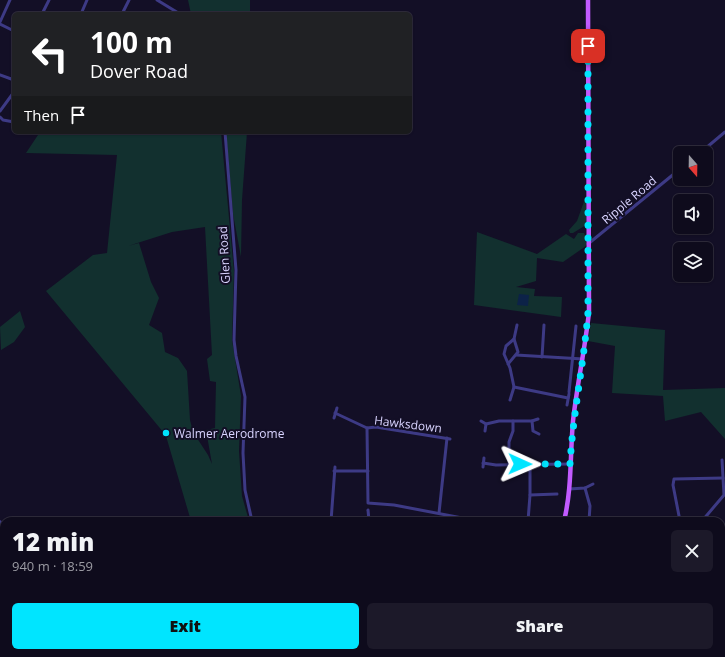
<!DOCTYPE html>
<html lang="en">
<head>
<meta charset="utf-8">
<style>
  :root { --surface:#0e0b1c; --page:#1c1929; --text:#f1f3f6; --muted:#9b9ba3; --line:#2e2b3b; --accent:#00e5ff }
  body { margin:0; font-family:"Open Sans",sans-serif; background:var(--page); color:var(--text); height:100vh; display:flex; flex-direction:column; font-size:15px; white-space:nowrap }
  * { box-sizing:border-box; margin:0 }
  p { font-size:13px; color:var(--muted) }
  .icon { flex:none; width:22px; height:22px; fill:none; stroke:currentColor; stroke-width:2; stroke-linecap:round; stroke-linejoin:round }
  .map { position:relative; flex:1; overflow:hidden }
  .side { position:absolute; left:0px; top:517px; width:725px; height:140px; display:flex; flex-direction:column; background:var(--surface); border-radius:12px 12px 0 0; box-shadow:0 1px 3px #0004,0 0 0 1px var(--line) }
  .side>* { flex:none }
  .top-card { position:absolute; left:12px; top:12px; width:400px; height:122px; border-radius:6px; box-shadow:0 1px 3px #0004,0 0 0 1px var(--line); background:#202124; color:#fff; overflow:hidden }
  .needle { width:26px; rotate:160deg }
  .fabs { position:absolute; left:673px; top:146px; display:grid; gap:8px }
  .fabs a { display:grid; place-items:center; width:40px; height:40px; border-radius:6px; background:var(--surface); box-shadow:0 1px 3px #0004,0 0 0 1px var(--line); font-size:20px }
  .pin { position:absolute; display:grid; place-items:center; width:34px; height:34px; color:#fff; margin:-17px; border-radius:8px; box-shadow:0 2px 6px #0006 }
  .me { position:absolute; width:44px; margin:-22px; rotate:91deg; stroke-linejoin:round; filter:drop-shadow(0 0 3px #0008) }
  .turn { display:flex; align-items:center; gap:14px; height:84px; padding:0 12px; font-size:18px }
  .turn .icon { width:52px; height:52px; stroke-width:2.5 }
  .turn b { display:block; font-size:28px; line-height:34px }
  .then { display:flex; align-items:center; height:38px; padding:0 12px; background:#0003; gap:8px; font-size:15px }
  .round { display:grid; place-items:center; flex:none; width:42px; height:42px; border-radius:6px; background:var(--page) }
  .headline { display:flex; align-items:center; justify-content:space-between; height:68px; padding:0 12px }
  h1 { font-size:24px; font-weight:800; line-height:30px }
  .cta { display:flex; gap:8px; margin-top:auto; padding:8px 12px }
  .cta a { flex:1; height:46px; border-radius:6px; background:var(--accent); color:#111; font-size:16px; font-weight:800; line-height:46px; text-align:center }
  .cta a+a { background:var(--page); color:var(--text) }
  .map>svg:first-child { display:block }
  .green { fill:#12302f; fill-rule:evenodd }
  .water { fill:#0c2248 }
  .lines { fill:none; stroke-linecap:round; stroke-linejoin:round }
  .minor { stroke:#3d3a85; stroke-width:3 }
  .tertiary { stroke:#3d3a85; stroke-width:3.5 }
  .primary { stroke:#c25bff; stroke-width:4.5 }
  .route { stroke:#00e5ff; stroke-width:7; stroke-dasharray:0 12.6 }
  .poi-dot { fill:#00e5ff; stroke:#130f26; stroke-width:1.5 }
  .labels { text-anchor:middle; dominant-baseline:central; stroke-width:4; stroke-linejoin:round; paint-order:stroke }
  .street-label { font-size:12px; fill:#d9d4ff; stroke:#130f26 }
  .poi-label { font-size:12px; fill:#d9d4ff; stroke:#130f26; text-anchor:start }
</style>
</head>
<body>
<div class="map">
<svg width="725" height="657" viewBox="0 0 725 657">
  <rect width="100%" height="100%" fill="#130f26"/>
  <!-- green -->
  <g class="green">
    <path d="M188 0H250V14H191Z"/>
    <path d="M40 132H221L234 271 232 340 241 396 239 451 242 496 249 521H191L166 436 169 435 168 431 164 433 46 291 93 255 107 253 117 155 26 153ZM205 227 212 355 207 359 210 381 216 382 215 428 206 430 212 464 208 455 193 432 190 420 187 371 178 358 165 352 162 333 149 325 159 298 151 282 139 243 128 246 172 232Z"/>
    <path d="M226 132H247L242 200 241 257 233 214Z"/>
    <path d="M586 196V225L573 233H570L569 230 577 221Z"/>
    <path d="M477 232 537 254 566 234 574 239 578 233H584L586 237V246L563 262 537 258 536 281 516 287 535 289 534 296 562 297 561 317 474 305Z"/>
    <path d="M20 311 25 327 14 342 1 350 0 327Z"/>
    <path d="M591 323 665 330 663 390 725 388V439L701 412 665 421 663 396 612 393 615 346 588 341Z"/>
    <path d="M4 584V653H47L49 657H0V585Z"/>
  </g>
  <!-- water -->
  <path class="water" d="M519 294 529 295 528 306 517 305Z"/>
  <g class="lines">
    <!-- minor -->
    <g class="minor">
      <path d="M157 0 180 14"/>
      <path d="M42 14 49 0"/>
      <path d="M81 14 87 0"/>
      <path d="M122 14 129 0"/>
      <path d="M0 22 10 0"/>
      <path d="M0 24 14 31"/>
      <path d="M0 75 14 80"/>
      <path d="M0 111 14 92"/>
      <path d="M0 117 3 120 14 122"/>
      <path d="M225 132 236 270 234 340 236 356 245 397 243 453 245 490 252 521"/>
      <path d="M700 153 725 132"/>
      <path d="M588 244 680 169"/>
      <path d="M514 339 517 325"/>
      <path d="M516 355 583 359"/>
      <path d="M542 357 544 325"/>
      <path d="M508 364 518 352 514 339 506 346 504 354 510 368 514 387 568 398"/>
      <path d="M569 392 576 326"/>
      <path d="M510 400 514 387"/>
      <path d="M567 405 569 394"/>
      <path d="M335 413 367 428 376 427 450 439"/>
      <path d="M334 418 337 408"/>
      <path d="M481 421 486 424 499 421H532L538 419"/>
      <path d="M532 421 533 431 539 434"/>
      <path d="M367 428 368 503 394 505 478 521"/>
      <path d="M485 431 486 424"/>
      <path d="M483 463 496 465 570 464"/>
      <path d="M509 464V442L513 431V421"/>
      <path d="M483 467 484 458"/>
      <path d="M334 471H368"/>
      <path d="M585 488 590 506 589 521"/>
      <path d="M569 489 585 488 593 484"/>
      <path d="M530 495 557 494"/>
      <path d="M368 510 369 521"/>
      <path d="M439 513 447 438"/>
      <path d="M331 521 335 467"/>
      <path d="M528 521 530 495V464"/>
      <path d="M680 521 673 485 674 479 723 478"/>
      <path d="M702 521 724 495 722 460"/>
      <path d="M721 543 725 535"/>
      <path d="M296 653 297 657"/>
      <path d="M526 653 533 656"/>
      <path d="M592 653 596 657"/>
      <path d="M104 657 109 653"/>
      <path d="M395 657 396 653"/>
      <path d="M660 657H697"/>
      <path d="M711 657V653"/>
    </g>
    <!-- tertiary -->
    <g class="tertiary">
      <path d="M0 522 4 532"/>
      <path d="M721 613H725"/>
      <path d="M50 653 51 657"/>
    </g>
    <!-- primary -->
    <g class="primary">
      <path d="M564 521C572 489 570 454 573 421 577 385 585 349 589 312L588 0"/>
      <path d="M533 657 535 653"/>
    </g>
  </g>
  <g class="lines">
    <!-- route -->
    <path class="route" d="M520 464H570C573 413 584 363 588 312V46"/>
  </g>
  <!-- markers -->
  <circle class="poi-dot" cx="166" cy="433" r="4"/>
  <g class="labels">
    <!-- street labels -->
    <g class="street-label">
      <text transform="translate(629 200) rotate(-40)">Ripple Road</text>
      <text transform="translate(224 255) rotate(-93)">Glen Road</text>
      <text transform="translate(408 424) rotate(7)">Hawksdown</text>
    </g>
    <!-- poi labels -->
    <g class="poi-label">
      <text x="174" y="433">Walmer Aerodrome</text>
    </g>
  </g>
</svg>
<div class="fabs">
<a><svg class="needle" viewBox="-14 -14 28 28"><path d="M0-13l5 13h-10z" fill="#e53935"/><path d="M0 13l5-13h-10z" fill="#9b9ba3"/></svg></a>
<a><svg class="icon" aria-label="sound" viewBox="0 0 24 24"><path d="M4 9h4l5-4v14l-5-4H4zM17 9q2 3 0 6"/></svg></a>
<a><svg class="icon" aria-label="layers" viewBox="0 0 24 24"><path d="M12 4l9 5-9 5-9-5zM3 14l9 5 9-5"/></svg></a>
</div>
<div class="pin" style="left:588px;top:46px;background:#d93025"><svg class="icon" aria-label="arrive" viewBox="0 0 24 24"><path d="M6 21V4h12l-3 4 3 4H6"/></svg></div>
<svg class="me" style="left:520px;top:464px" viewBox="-20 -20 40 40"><path d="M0-17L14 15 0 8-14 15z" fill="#00e5ff" stroke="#fff" stroke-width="4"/></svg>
<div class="top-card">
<div class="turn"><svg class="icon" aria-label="left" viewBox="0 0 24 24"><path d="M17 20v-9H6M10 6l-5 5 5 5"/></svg><div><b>100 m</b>Dover Road</div></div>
<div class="then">Then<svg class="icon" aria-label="arrive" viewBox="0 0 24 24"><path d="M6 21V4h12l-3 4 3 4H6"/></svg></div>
</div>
<section class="side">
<div class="headline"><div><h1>12 min</h1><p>940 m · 18:59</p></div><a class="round"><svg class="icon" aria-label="close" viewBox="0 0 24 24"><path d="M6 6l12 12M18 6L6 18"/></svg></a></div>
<div class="cta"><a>Exit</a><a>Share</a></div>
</section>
</div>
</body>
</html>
